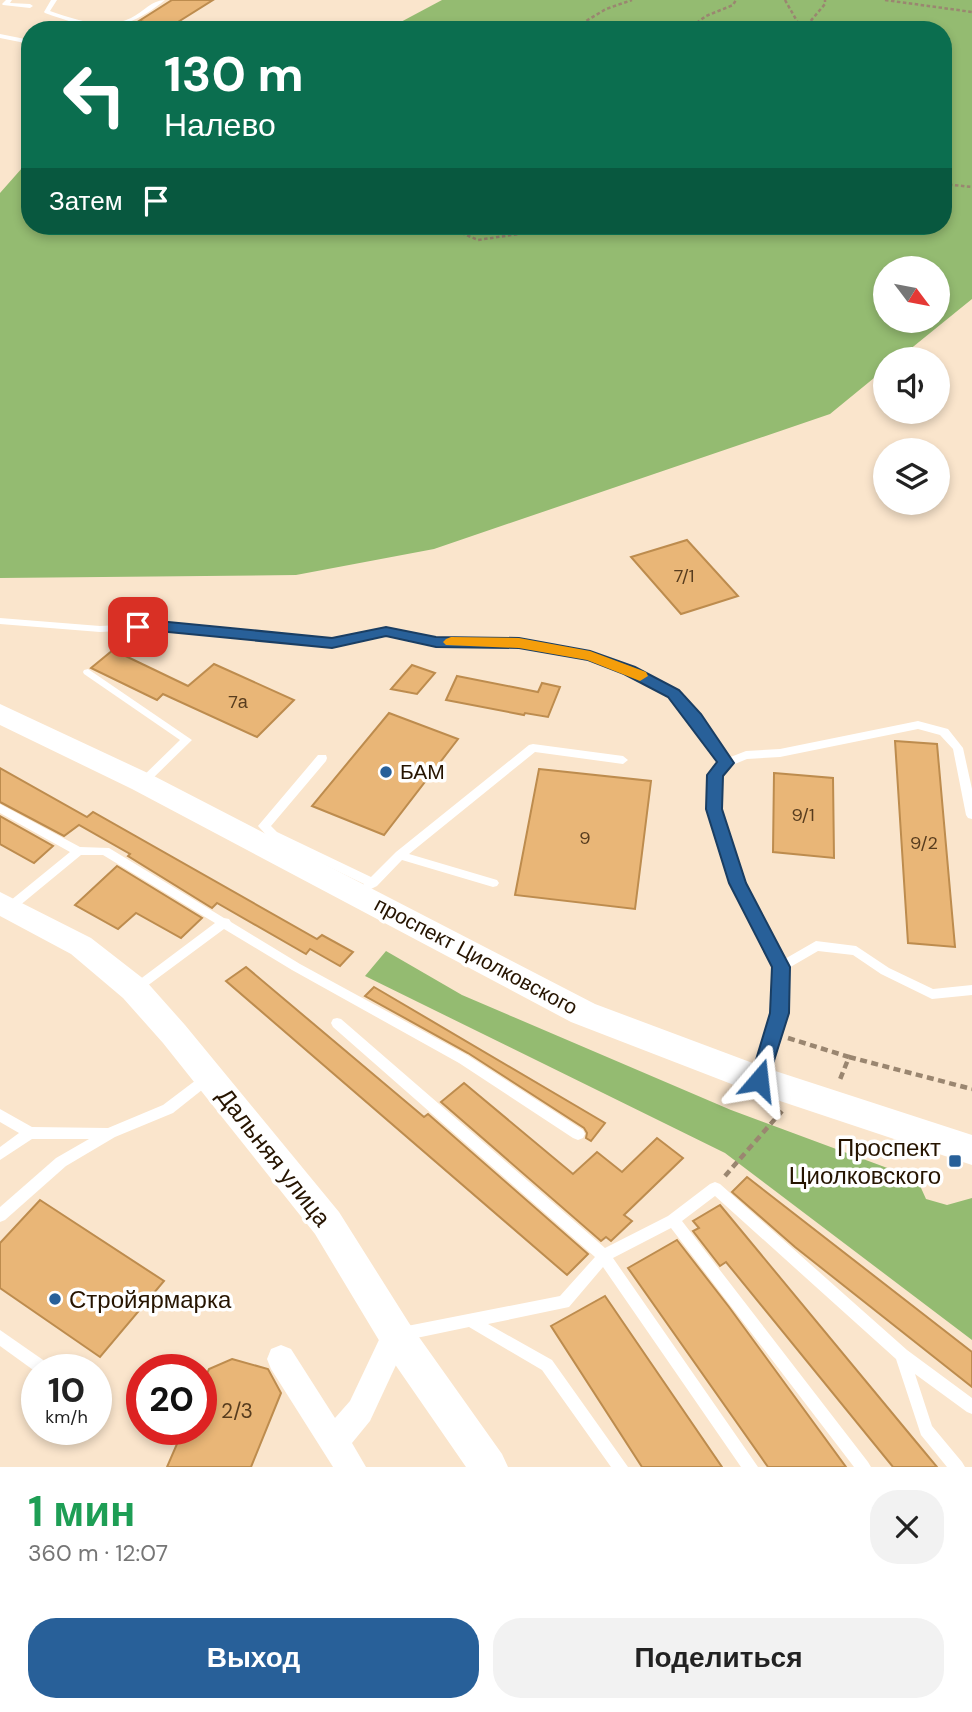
<!DOCTYPE html>
<html lang="ru">
<head>
<meta charset="utf-8">
<style>
  :root { --surface:#fff; --page:#f2f2f2; --text:#222; --muted:#767676; --accent:#286099 }
  body { margin:0; font-family:"DM Sans",sans-serif; background:var(--page); color:var(--text); height:100vh; display:flex; flex-direction:column; font-size:26px; white-space:nowrap }
  * { box-sizing:border-box; margin:0 }
  p { font-size:23px; color:var(--muted) }
  .icon { flex:none; width:38px; height:38px; fill:none; stroke:currentColor; stroke-width:2; stroke-linecap:round; stroke-linejoin:round }
  .map { position:relative; height:1467px; overflow:hidden }
  .sheet { display:flex; flex-direction:column; background:var(--surface); flex:1 }
  .sheet>* { flex:none }
  .hud { position:absolute; left:21px; top:21px; width:931px; height:214px; border-radius:28px; box-shadow:0 4px 10px #0003; background:#0b6e4f; color:#fff; overflow:hidden }
  .needle { width:46px; rotate:122deg }
  .tools { position:absolute; left:873px; top:256px; display:grid; gap:14px }
  .tools a { display:grid; place-items:center; width:77px; height:77px; border-radius:50%; background:var(--surface); box-shadow:0 4px 10px #0003; font-size:35px }
  .speed { position:absolute; left:21px; top:1354px; display:flex; gap:14px; font-size:35px; font-weight:700; text-align:center }
  .speed>* { display:grid; place-content:center; width:91px; height:91px; border-radius:50%; background:var(--surface); box-shadow:0 4px 10px #0003; line-height:1 }
  .speed small { font-size:18px; font-weight:400 }
  .speed .limit { border:10px solid #d22; background:#fff; color:#111 }
  .pin { position:absolute; display:grid; place-items:center; width:60px; height:60px; color:#fff; margin:-30px; border-radius:14px; box-shadow:0 4px 10px #0006 }
  .me { position:absolute; width:77px; margin:-38px; rotate:17deg; stroke-linejoin:round; filter:drop-shadow(0 0 5px #0008) }
  .turn { display:flex; align-items:center; gap:24px; height:147px; padding:0 28px; font-size:32px }
  .turn .icon { width:91px; height:91px; stroke-width:2.5 }
  .turn b { display:block; font-size:49px; line-height:60px }
  .then { display:flex; align-items:center; height:66px; padding:0 28px; background:#0003; gap:14px; font-size:26px }
  .round { display:grid; place-items:center; flex:none; width:74px; height:74px; border-radius:28px; background:var(--page) }
  .summary { display:flex; align-items:center; justify-content:space-between; height:119px; padding:0 28px }
  h1 { font-size:42px; font-weight:700; line-height:52px; color:#1e9e55 }
  .action { display:flex; gap:14px; margin-top:auto; padding:14px 28px }
  .action a { flex:1; height:80px; border-radius:28px; background:var(--accent); color:#fff; font-size:28px; font-weight:700; line-height:80px; text-align:center }
  .action a+a { background:var(--page); color:var(--text) }
  .map>svg:first-child { display:block }
  .forest { fill:#94bb71; fill-rule:evenodd }
  .building { fill:#e9b677; stroke:#bd8c4e; stroke-width:2 }
  .lines { fill:none; stroke-linecap:round; stroke-linejoin:round }
  .path-far1 { stroke:#9a8670; stroke-width:2.5; stroke-dasharray:3.5 2.5; stroke-linecap:butt }
  .path { stroke:#9a8670; stroke-width:4.5; stroke-dasharray:7 4.5; stroke-linecap:butt }
  .service { fill:#fff; fill-rule:evenodd }
  .minor { fill:#fff; fill-rule:evenodd }
  .tertiary { fill:#fff; fill-rule:evenodd }
  .secondary { fill:#fff; fill-rule:evenodd }
  .route { fill:#286099; stroke:#1a3e63; stroke-width:2 }
  .slow { fill:#f59e0b }
  .poi-dot { fill:#286099; stroke:#fff; stroke-width:2.5 }
  .labels { text-anchor:middle; dominant-baseline:central; stroke-width:7; stroke-linejoin:round; paint-order:stroke }
  .number-label { font-size:18px; fill:#573c1e }
  .poi-label { font-size:21px; fill:#261400; stroke:#fff; text-anchor:start }
  .street-label { font-size:21px; fill:#261400; stroke:#fff }
  .near-number-label { font-size:21px; fill:#573c1e }
  .near-poi-label { font-size:24px; fill:#261400; stroke:#fff; text-anchor:end }
  .near-street-label { font-size:24px; fill:#261400; stroke:#fff }
</style>
</head>
<body>
<div class="map">
<svg width="972" height="1467" viewBox="0 0 972 1467">
  <rect width="100%" height="100%" fill="#fae5cc"/>
  <!-- forest -->
  <g class="forest">
    <path d="M442 0H972V299L898 359H886L885 369 830 414 434 549 296 575 0 578V193L30 159V226H943V30H378L397 24ZM886 268H938V320H886Z"/>
    <path d="M386 951 462 995 731 1110 917 1179 926 1199 947 1205 972 1198V1340L725 1153 365 976Z"/>
  </g>
  <!-- building -->
  <g class="building">
    <path d="M172 0H213L170 27 139 21Z"/>
    <path d="M687 540 738 596 681 614 631 557Z"/>
    <path d="M113 650 188 686 214 664 294 700 257 737 163 694 157 700 91 668Z"/>
    <path d="M412 665 435 673 417 694 391 689Z"/>
    <path d="M457 676 538 692 542 683 560 687 548 717 525 713 524 715 446 700Z"/>
    <path d="M389 713 458 739 384 835 312 806Z"/>
    <path d="M895 741 937 744 955 947 908 943Z"/>
    <path d="M0 768 87 817 93 812 317 939 322 935 353 952 340 966 310 949 306 954 217 903 212 908 128 856 130 854 79 825 64 836 0 802Z"/>
    <path d="M539 769 651 781 635 909 515 895Z"/>
    <path d="M774 773 833 778 834 858 773 852Z"/>
    <path d="M0 816 53 846 34 863 0 844Z"/>
    <path d="M117 866 202 918 181 938 136 913 118 929 75 905Z"/>
    <path d="M246 967 424 1117 428 1114 588 1254 567 1275 226 981Z"/>
    <path d="M374 987 605 1123 591 1141 586 1138 587 1133 584 1128 468 1053 365 996Z"/>
    <path d="M464 1083 573 1174 597 1152 622 1172 657 1138 683 1158 624 1215 632 1221 611 1241 606 1237 601 1241 441 1102Z"/>
    <path d="M747 1177 972 1352V1387L795 1247 732 1192Z"/>
    <path d="M40 1200 164 1281 100 1357 0 1288V1243Z"/>
    <path d="M720 1205 912 1437 937 1467H893L726 1262 720 1266 693 1231 699 1228 693 1221Z"/>
    <path d="M677 1240 729 1307 846 1467H768L628 1268Z"/>
    <path d="M605 1296 722 1467H642L551 1326Z"/>
    <path d="M232 1359 268 1369 281 1393 251 1467H167L183 1430H201V1387L209 1369Z"/>
  </g>
  <g class="lines">
    <!-- path-far1 -->
    <g class="path-far1">
      <path d="M785 0 802 30"/>
      <path d="M885 0 972 12"/>
      <path d="M571 30 606 9 632 0"/>
      <path d="M687 30 706 16 733 5 736 0"/>
      <path d="M803 30 825 4V0"/>
      <path d="M943 184 972 187"/>
      <path d="M445 226 478 240 532 232 541 226 552 231 583 226"/>
    </g>
    <!-- path -->
    <g class="path">
      <path d="M788 1038 849 1057 839 1082"/>
      <path d="M849 1057 972 1089"/>
      <path d="M725 1176 782 1111"/>
    </g>
    <!-- service -->
    <g class="service">
      <path d="M6 0H12L10 3 30 4 33 6 30 8 3 5 2 4Z"/>
      <path d="M51 0H57L50 11C75 20 107 30 131 18 143 12 152 0 165 0 122 35 95 31 45 13L44 12Z"/>
      <path d="M0 34 30 40V44L0 38Z"/>
      <path d="M0 618 100 626 158 623 332 640 386 628 436 639 519 640 591 653 633 668 678 691 699 715 728 758 746 751 780 749 918 721 948 729 963 748 972 789V819L968 818 966 815 953 749 940 735 918 729 780 757 747 759 730 766 720 776 719 809 744 883 783 960 816 941 856 946 889 968 933 989 972 985V995L932 999 928 997 881 974 853 955 818 951 787 969 786 1013 766 1078 764 1082 760 1083 756 1082 754 1078 774 1013 775 967 732 883 709 809 710 775 720 763 691 721 670 695 625 672 589 659 519 646 436 645 386 634 332 646 158 629 100 632 0 624Z"/>
      <path d="M88 669 192 740 146 785 142 786 137 782 180 740 84 674 83 672 84 670Z"/>
      <path d="M533 744 623 756 628 760 623 764 535 752 409 854 497 880 499 883 497 886 493 887 402 860 377 886 369 890 365 889 363 886 364 884 269 838 258 826 318 755H326L327 758 326 761 271 826 277 832 371 877 396 852 529 745Z"/>
      <path d="M0 804 80 847 109 848 224 918 229 919 231 922 300 964 467 1055 583 1130 585 1134 583 1138 578 1140 573 1138 459 1063 292 970 224 929 139 992 135 994 131 992 129 989 131 986 215 923 103 855H81L13 911H5L3 908 5 905 70 852 0 813Z"/>
      <path d="M337 1018 341 1019 605 1248 668 1216 710 1184 715 1182 720 1184 907 1350 972 1398V1414L967 1412 915 1374 932 1426 962 1462 965 1467H947L921 1435 896 1359 715 1196 682 1221 868 1462 871 1467H854L671 1228 613 1258 758 1467H741L603 1267 569 1307 488 1324 552 1360 628 1467H611L542 1370 469 1327 402 1341 397 1339 395 1334 397 1329 402 1327 560 1296 595 1257 333 1027 331 1023 333 1019Z"/>
      <path d="M208 1073 212 1074 214 1078 212 1082 173 1113 115 1137 66 1166 5 1220 0 1222V1207L56 1158 89 1139H32L0 1160V1147L19 1133 0 1122V1109L32 1127 108 1128 163 1105 204 1074Z"/>
      <path d="M0 1330 46 1362 48 1367 47 1370H37L36 1372 0 1346Z"/>
    </g>
    <!-- minor -->
    <path class="minor" d="M396 1321 406 1325 410 1335 370 1421 352 1443 366 1467H333L271 1369 267 1359 271 1349 281 1345 291 1349 335 1418 350 1401 386 1325Z"/>
    <!-- tertiary -->
    <path class="tertiary" d="M0 892 91 938 145 980 185 1025 339 1212 409 1323 502 1454 508 1467H466L383 1347 315 1234 163 1043 123 998 71 954 0 916Z"/>
    <!-- secondary -->
    <path class="secondary" d="M0 704 152 775 595 1004 766 1068 972 1135V1165L747 1090 571 1022 132 789 0 725Z"/>
  </g>
  <!-- route -->
  <path class="route" d="M158 621 332 638 386 627 436 637 519 638 590 651 635 667 679 690 701 714 734 763 723 776 722 809 746 883 790 967 789 1013 766 1086 759 1089 753 1086 750 1080 770 1013 772 967 729 883 706 809 707 775 717 762 668 697 624 674 588 660 519 648 436 647 386 636 332 648 158 631 138 632 131 627 138 622Z"/>
  <!-- slow -->
  <path class="slow" d="M451 637 519 638 590 651 646 672 648 676 640 681 587 660 519 648 446 645 443 642 446 639Z"/>
  <!-- markers -->
  <g class="poi-dot">
    <circle cx="386" cy="772" r="7"/>
    <rect x="948" y="1154" width="14" height="14" rx="3.5"/>
    <circle cx="55" cy="1299" r="7"/>
  </g>
  <g class="labels">
    <!-- number labels -->
    <g class="number-label">
      <text x="684" y="576">7/1</text>
      <text x="238" y="702">7а</text>
      <text x="803" y="815">9/1</text>
      <text x="585" y="838">9</text>
      <text x="924" y="843">9/2</text>
    </g>
    <!-- poi labels -->
    <g class="poi-label">
      <text x="400" y="772">БАМ</text>
    </g>
    <!-- street labels -->
    <g class="street-label">
      <text transform="translate(476 956) rotate(28)">проспект Циолковского</text>
    </g>
    <!-- near-number labels -->
    <g class="near-number-label">
      <text x="237" y="1411">2/3</text>
    </g>
    <!-- near-poi labels -->
    <g class="near-poi-label">
      <text x="941" y="1147">Проспект<tspan x="941" dy="28">Циолковского</tspan></text>
      <text x="69" y="1299" text-anchor="start">Стройярмарка</text>
    </g>
    <!-- near-street labels -->
    <g class="near-street-label">
      <text transform="translate(274 1157) rotate(52)">Дальняя улица</text>
    </g>
  </g>
</svg>
<div class="tools">
<a><svg class="needle" viewBox="-14 -14 28 28"><path d="M0-13l5 13h-10z" fill="#e53935"/><path d="M0 13l5-13h-10z" fill="#767676"/></svg></a>
<a><svg class="icon" aria-label="sound" viewBox="0 0 24 24"><path d="M4 9h4l5-4v14l-5-4H4zM17 9q2 3 0 6"/></svg></a>
<a><svg class="icon" aria-label="layers" viewBox="0 0 24 24"><path d="M12 4l9 5-9 5-9-5zM3 14l9 5 9-5"/></svg></a>
</div>
<div class="speed"><div>10<small>km/h</small></div><div class="limit">20</div></div>
<div class="pin" style="left:138px;top:627px;background:#d93025"><svg class="icon" aria-label="arrive" viewBox="0 0 24 24"><path d="M6 21V4h12l-3 4 3 4H6"/></svg></div>
<svg class="me" style="left:759px;top:1080px" viewBox="-20 -20 40 40"><path d="M0-17L14 15 0 8-14 15z" fill="#286099" stroke="#fff" stroke-width="4"/></svg>
<div class="hud">
<div class="turn"><svg class="icon" aria-label="left" viewBox="0 0 24 24"><path d="M17 20v-9H6M10 6l-5 5 5 5"/></svg><div><b>130 m</b>Налево</div></div>
<div class="then">Затем<svg class="icon" aria-label="arrive" viewBox="0 0 24 24"><path d="M6 21V4h12l-3 4 3 4H6"/></svg></div>
</div>
</div>
<section class="sheet">
<div class="summary"><div><h1>1 мин</h1><p>360 m · 12:07</p></div><a class="round"><svg class="icon" aria-label="close" viewBox="0 0 24 24"><path d="M6 6l12 12M18 6L6 18"/></svg></a></div>
<div class="action"><a>Выход</a><a>Поделиться</a></div>
</section>
</body>
</html>
